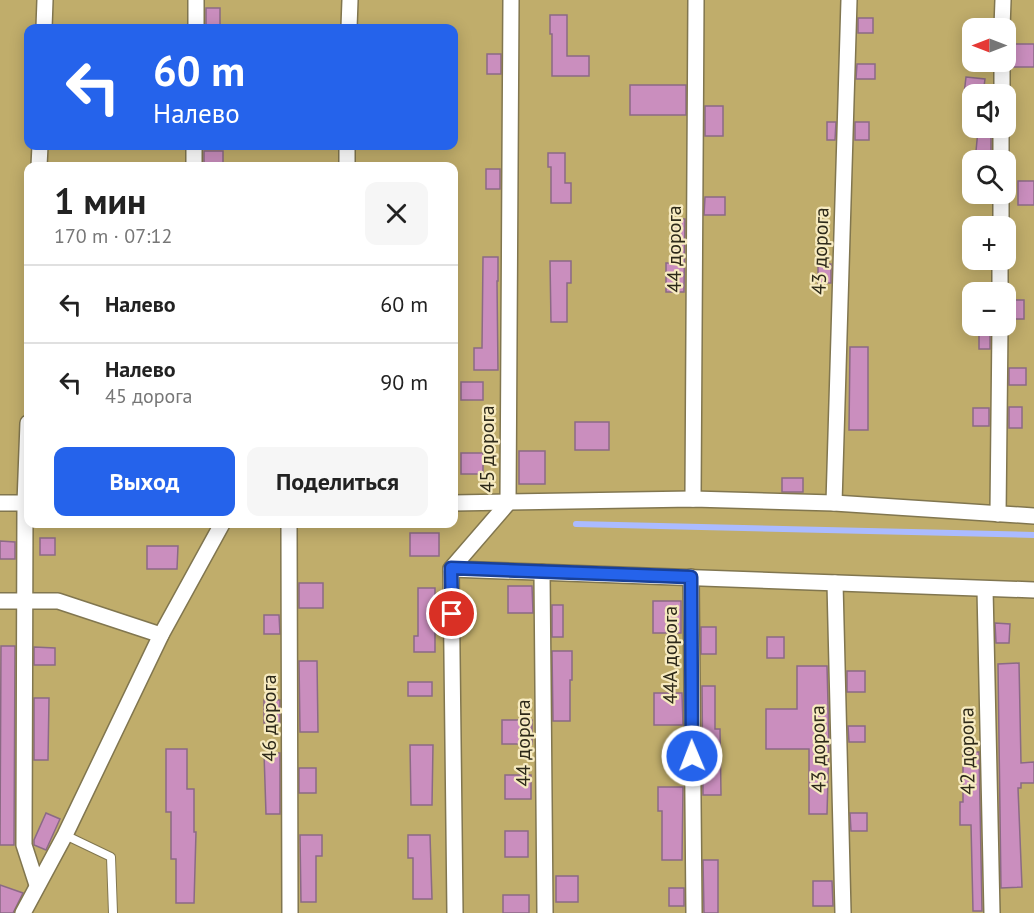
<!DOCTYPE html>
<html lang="ru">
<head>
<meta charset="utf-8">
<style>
  :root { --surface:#fff; --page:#f6f6f6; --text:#222; --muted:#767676; --line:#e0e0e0; --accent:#2563eb }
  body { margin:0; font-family:"PT Sans",sans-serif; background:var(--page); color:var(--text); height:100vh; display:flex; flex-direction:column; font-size:22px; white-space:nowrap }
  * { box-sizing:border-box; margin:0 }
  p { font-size:20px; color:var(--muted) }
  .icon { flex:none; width:33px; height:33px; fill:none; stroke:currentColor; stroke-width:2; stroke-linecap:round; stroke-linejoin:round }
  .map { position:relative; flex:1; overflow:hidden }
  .drawer { position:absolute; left:24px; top:162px; width:434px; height:366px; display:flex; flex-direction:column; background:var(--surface); border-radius:12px; box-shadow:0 3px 15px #0003 }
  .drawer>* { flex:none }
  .banner { position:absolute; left:24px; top:24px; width:434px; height:126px; border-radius:12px; box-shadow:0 3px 15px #0003; background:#2563eb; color:#fff; overflow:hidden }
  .needle { width:39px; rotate:270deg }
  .fabs { position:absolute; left:962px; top:18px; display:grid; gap:12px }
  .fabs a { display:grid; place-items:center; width:54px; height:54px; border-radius:12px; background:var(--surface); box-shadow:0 3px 15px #0003; font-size:30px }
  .pin { position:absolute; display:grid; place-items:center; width:51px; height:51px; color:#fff; margin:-26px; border:3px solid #fff; border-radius:50%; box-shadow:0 2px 6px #0007 }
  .me { position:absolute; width:66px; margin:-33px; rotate:359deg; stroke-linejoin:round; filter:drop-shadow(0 0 4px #0008) }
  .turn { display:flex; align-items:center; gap:21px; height:126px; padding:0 30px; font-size:27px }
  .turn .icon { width:78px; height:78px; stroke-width:2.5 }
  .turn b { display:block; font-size:42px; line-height:51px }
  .round { display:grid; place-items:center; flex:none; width:63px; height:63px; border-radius:12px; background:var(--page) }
  .headline { display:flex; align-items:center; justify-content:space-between; height:102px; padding:0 30px }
  h1 { font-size:36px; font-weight:600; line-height:45px }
  .button { display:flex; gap:12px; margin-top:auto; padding:12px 30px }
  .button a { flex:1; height:69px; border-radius:12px; background:var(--accent); color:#fff; font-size:24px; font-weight:600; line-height:69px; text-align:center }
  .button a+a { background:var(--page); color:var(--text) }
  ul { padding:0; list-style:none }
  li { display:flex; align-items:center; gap:18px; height:78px; padding:0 30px; border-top:2px solid var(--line) }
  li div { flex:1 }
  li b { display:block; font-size:22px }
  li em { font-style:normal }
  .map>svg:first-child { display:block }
  .green { fill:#c0ad6b; fill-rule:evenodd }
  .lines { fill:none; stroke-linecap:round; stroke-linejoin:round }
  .stream { stroke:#abbbff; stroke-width:6 }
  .building { fill:#ca8ebe; stroke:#8b6a85; stroke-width:1.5 }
  .lane-casing { stroke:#81764f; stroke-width:10 }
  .street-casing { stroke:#81764f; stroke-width:18 }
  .lane { stroke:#fff; stroke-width:8 }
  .street { stroke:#fff; stroke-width:15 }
  .route-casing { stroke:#184099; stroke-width:15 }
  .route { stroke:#2563eb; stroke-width:10 }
  .labels { text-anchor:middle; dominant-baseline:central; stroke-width:4.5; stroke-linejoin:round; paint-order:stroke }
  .street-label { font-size:20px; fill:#2d2919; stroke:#f7ebc1 }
</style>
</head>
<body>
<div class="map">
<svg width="1034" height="913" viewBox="0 0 1034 913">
  <rect width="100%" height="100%" fill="#eadeb4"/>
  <!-- green -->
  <path class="green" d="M0 0H1034V913H0ZM28 28H453V146H28ZM972 28H1005V62H972ZM972 94H1005V128H972ZM972 160H1005V194H972ZM28 166H453V524H28ZM972 226H1005V260H972ZM972 292H1005V326H972Z"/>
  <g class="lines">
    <!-- stream -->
    <path class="stream" d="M576 524 1034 535"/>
  </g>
  <!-- building -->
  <g class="building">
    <rect x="206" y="8" width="14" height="20"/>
    <path d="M550 15H567V56H589V76H552V34H550Z"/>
    <rect x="858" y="18" width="15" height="15"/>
    <path d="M1010 44H1034V67H1012Z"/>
    <rect x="487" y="54" width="14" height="20"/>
    <path d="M857 64H875V79H856Z"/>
    <path d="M966 77 985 79 983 94H964Z"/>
    <rect x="630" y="85" width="56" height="30"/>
    <rect x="705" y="106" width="18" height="30"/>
    <path d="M827 122H836L835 140H827Z"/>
    <rect x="855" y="122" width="14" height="18"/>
    <path d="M978 130 991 131V152L976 151Z"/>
    <rect x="204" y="151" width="19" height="15"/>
    <path d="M548 153H565V183H571V203H551V167H548Z"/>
    <rect x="486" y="169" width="14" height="20"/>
    <rect x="1018" y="181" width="16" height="24"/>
    <path d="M705 197H725V215H704Z"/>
    <path d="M673 219H685L684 292H666V263H673Z"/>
    <path d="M483 257H498V281H497L498 370H474V348H482Z"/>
    <path d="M550 261H571V283H567V322H551Z"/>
    <rect x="818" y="264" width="13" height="19"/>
    <rect x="1009" y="300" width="15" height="19"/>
    <rect x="979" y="330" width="11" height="19"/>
    <path d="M850 347H868V430H849Z"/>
    <rect x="1009" y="368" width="17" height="17"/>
    <rect x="461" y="382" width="22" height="18"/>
    <rect x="1009" y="407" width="13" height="21"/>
    <rect x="973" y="408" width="16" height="18"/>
    <rect x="575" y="422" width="34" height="28"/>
    <rect x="519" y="451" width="26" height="33"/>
    <rect x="461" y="453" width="22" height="21"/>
    <rect x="782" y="478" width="21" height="14"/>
    <rect x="410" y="533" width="29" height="23"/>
    <rect x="40" y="538" width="15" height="17"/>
    <path d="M0 541 15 542V559H0Z"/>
    <path d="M147 546H178L177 569H147Z"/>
    <rect x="299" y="583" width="24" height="25"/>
    <path d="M508 586H532L533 613H508Z"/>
    <path d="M418 588H435V652H414V636H418Z"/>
    <rect x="653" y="601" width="28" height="32"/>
    <rect x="552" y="605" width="11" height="32"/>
    <path d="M264 615H279L280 634H264Z"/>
    <path d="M995 623 1010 624 1009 643H996Z"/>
    <rect x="701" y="627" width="15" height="27"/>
    <rect x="767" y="637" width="17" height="21"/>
    <path d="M1 646H15L14 845H0Z"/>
    <path d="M34 647 55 648V665H34Z"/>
    <path d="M552 651H572V680H570V721H553Z"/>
    <path d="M299 661H317L318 732H300Z"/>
    <path d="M1019 663 1021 763 1034 762V783H1021V788H1018L1022 887 1001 888 998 664Z"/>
    <path d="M797 666H827L829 742 827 814H809V749H766V709H797Z"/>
    <rect x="847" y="671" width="18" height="21"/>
    <rect x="408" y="682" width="24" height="14"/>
    <path d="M702 686H715V729H720L721 795H703Z"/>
    <path d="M654 693H682L683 725H654Z"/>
    <path d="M34 698H49L48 760H34Z"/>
    <rect x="264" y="700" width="16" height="23"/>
    <rect x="502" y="720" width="30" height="24"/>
    <path d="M848 726H865V742H849Z"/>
    <path d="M410 745H433L432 805H411Z"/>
    <path d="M166 749H187V789H194V832H196L194 903H176V859H171V812H166Z"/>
    <path d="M963 752H979L982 911H973L971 825H960V802H963Z"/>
    <path d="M264 753H280V814H266Z"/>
    <rect x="299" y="768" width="17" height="25"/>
    <rect x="505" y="775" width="26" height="24"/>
    <path d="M658 787H683L682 860H662V811H658Z"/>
    <path d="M46 813 60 819 46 850 34 845V840Z"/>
    <path d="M850 813H867V831H851Z"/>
    <rect x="505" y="831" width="23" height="26"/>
    <path d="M300 835H322V856H316V902H301Z"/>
    <path d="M408 835H430L432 899H413V858H408Z"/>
    <path d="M703 860H718V913H704Z"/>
    <rect x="556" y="876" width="22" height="26"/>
    <path d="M813 881H832L833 906H813Z"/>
    <path d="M0 885 23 893 13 913H0Z"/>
    <rect x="669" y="888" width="15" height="18"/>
    <rect x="503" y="895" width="26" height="18"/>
  </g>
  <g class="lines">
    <!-- lane casing -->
    <g class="lane-casing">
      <path id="lane" d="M65 835 111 857 113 913"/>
    </g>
    <!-- street casing -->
    <g class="street-casing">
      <g id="street">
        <path d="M44 28 45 0"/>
        <path d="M196 28V0"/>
        <path d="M349 28 350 0"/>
        <path d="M1002 28 1003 0"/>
        <path d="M1002 94V62"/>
        <path d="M1001 160V128"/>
        <path d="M39 166 40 146"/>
        <path d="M194 166V146"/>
        <path d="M347 166V146"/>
        <path d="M1001 226V194"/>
        <path d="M1000 292V260"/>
        <path d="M28 423 25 503 24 845 37 885"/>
        <path d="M693 499 696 0"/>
        <path d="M0 503H28"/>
        <path d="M453 503 693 499 834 503 1034 516"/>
        <path d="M834 503 849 0"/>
        <path d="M998 514 1000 326"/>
        <path d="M289 524 290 913"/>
        <path d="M451 569 1034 590"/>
        <path d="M542 572 545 913"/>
        <path d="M691 577 694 913"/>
        <path d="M835 583 843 913"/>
        <path d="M985 589 992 913"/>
        <path d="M0 601H58L161 635"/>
        <path d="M23 913 65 835 161 635 222 524"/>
        <path d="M455 913 451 569 508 503 511 0"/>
      </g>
    </g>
    <!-- lane -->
    <use href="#lane" class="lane"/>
    <!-- street -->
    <use href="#street" class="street"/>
  </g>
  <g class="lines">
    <!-- route casing -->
    <g class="route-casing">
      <path id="route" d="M452 614 451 568 691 577 692 756"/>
    </g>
    <!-- route -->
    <use href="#route" class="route"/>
  </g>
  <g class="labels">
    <!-- street labels -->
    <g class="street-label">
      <text transform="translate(674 249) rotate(-90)">44 дорога</text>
      <text transform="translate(820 251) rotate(-88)">43 дорога</text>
      <text transform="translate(487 449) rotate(-90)">45 дорога</text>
      <text transform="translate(670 655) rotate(-90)">44А дорога</text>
      <text transform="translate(269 718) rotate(-90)">46 дорога</text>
      <text transform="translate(523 743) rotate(-90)">44 дорога</text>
      <text transform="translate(818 749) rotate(-91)">43 дорога</text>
      <text transform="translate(967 751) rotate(-91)">42 дорога</text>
    </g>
  </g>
</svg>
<div class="fabs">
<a><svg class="needle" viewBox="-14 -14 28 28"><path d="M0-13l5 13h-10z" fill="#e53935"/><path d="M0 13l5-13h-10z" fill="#767676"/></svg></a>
<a><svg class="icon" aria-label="sound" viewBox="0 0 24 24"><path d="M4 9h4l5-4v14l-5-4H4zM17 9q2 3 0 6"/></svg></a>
<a><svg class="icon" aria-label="search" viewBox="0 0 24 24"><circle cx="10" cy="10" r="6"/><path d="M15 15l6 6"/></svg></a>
<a>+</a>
<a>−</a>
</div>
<div class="pin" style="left:452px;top:614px;background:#d93025"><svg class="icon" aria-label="arrive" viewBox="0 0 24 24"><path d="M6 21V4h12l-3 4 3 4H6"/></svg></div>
<svg class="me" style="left:692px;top:756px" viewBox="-20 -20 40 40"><circle r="17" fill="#2563eb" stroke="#fff" stroke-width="3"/><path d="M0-11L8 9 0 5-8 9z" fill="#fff"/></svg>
<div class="banner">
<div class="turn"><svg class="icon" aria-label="left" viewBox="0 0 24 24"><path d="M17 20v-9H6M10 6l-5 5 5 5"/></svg><div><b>60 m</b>Налево</div></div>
</div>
<section class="drawer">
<div class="headline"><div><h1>1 мин</h1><p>170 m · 07:12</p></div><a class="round"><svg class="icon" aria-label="close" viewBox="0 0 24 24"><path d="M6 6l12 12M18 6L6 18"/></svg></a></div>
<ul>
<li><svg class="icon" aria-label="left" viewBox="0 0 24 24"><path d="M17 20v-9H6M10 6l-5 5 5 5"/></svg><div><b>Налево</b></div><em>60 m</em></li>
<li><svg class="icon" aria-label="left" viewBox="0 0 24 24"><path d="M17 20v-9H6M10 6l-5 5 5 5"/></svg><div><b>Налево</b><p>45 дорога</p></div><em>90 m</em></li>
</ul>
<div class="button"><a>Выход</a><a>Поделиться</a></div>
</section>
</div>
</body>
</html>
